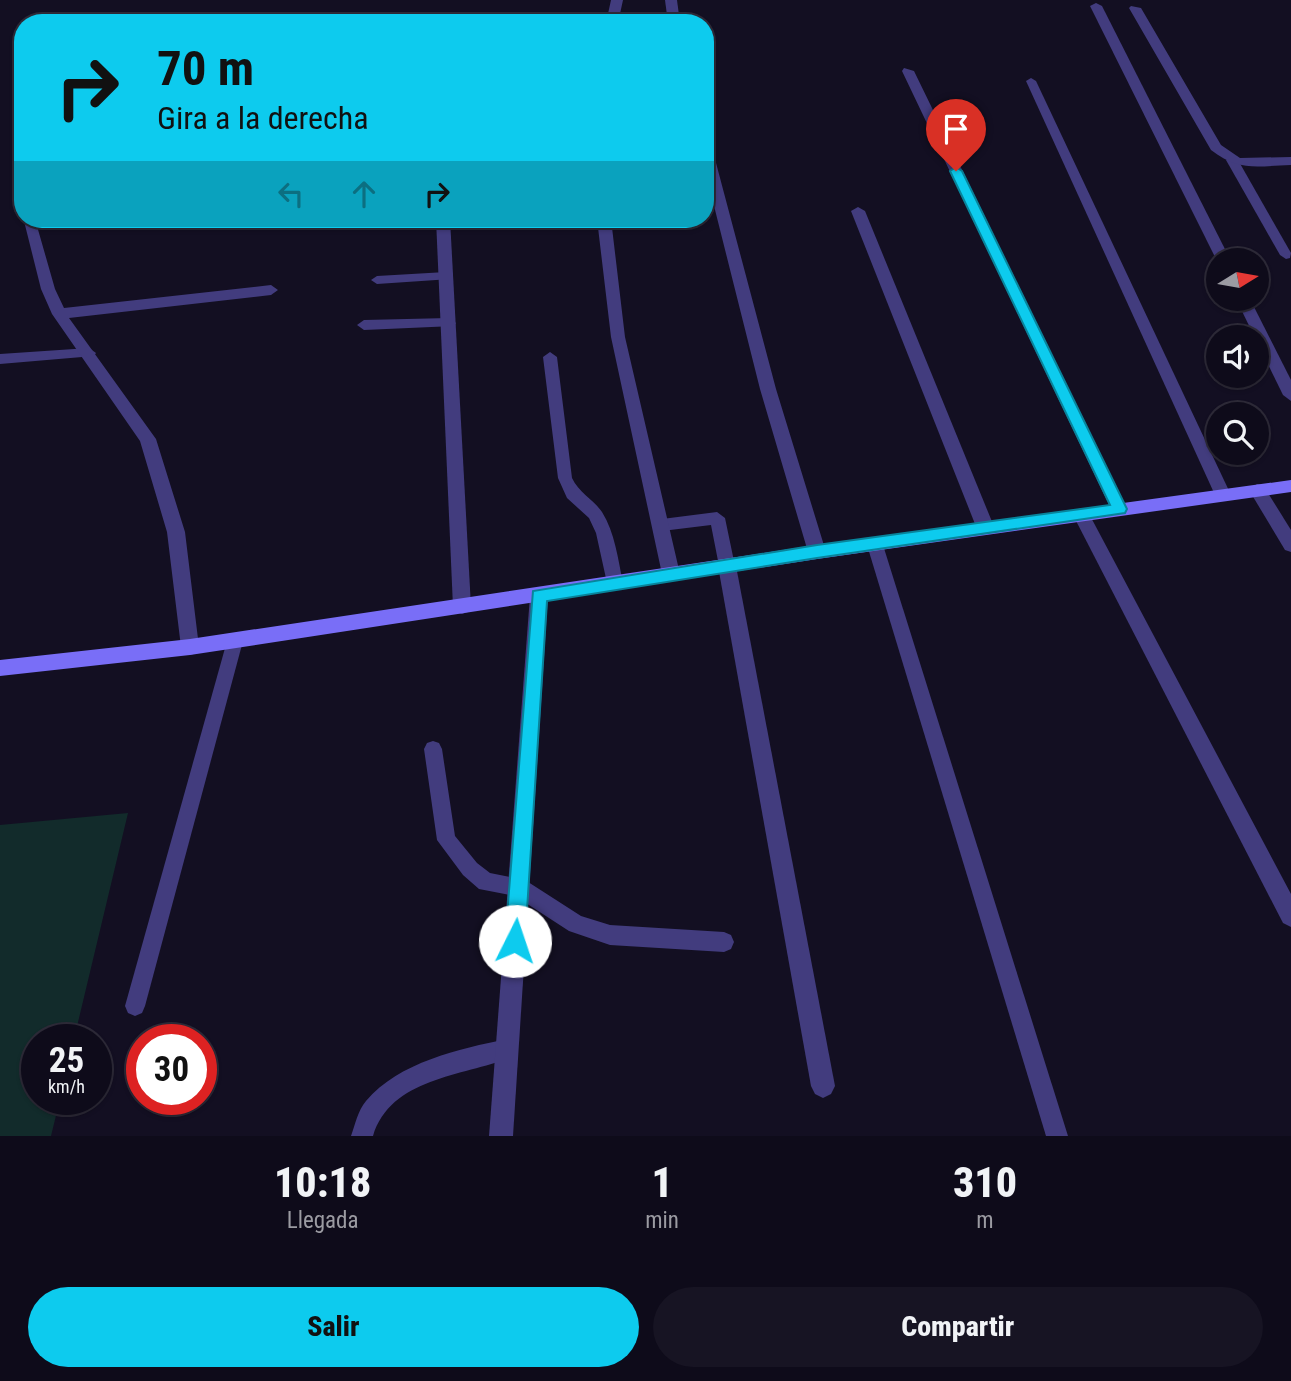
<!DOCTYPE html>
<html lang="es">
<head>
<meta charset="utf-8">
<style>
  :root { --surface:#0e0b1a; --page:#171423; --text:#f1f3f6; --muted:#9b9ba2; --line:#2e2b39; --accent:#0dcbee }
  body { margin:0; font-family:"Roboto Condensed",sans-serif; background:var(--page); color:var(--text); height:100vh; display:flex; flex-direction:column; font-size:26px; white-space:nowrap }
  * { box-sizing:border-box; margin:0 }
  p { font-size:23px; color:var(--muted) }
  .icon { flex:none; width:38px; height:38px; fill:none; stroke:currentColor; stroke-width:2; stroke-linecap:round; stroke-linejoin:round }
  .map { position:relative; height:1136px; overflow:hidden }
  .details { display:flex; flex-direction:column; background:var(--surface); flex:1 }
  .details>* { flex:none }
  .top-card { position:absolute; left:14px; top:14px; width:700px; height:214px; border-radius:28px; box-shadow:0 2px 5px #0004,0 0 0 2px var(--line); background:#0dcbee; color:#111; overflow:hidden }
  .needle { width:46px; rotate:79deg }
  .fabs { position:absolute; left:1206px; top:248px; display:grid; gap:14px }
  .fabs a { display:grid; place-items:center; width:63px; height:63px; border-radius:50%; background:var(--surface); box-shadow:0 2px 5px #0004,0 0 0 2px var(--line); font-size:35px }
  .speed { position:absolute; left:21px; top:1024px; display:flex; gap:14px; font-size:35px; font-weight:700; text-align:center }
  .speed>* { display:grid; place-content:center; width:91px; height:91px; border-radius:50%; background:var(--surface); box-shadow:0 2px 5px #0004,0 0 0 2px var(--line); line-height:1 }
  .speed small { font-size:18px; font-weight:400 }
  .speed .limit { border:10px solid #d22; background:#fff; color:#111 }
  .pin { position:absolute; display:grid; place-items:center; width:60px; height:60px; color:#fff; margin:-72px -30px; border-radius:50% 50% 50% 0; rotate:-45deg; box-shadow:0 0 7px #0007 }
  .pin .icon { rotate:45deg }
  .me { position:absolute; width:77px; margin:-38px; rotate:4deg; stroke-linejoin:round; filter:drop-shadow(0 0 5px #0008) }
  .turn { display:flex; align-items:center; gap:24px; height:147px; padding:0 28px; font-size:32px }
  .turn .icon { width:91px; height:91px; stroke-width:2.5 }
  .turn b { display:block; font-size:49px; line-height:60px }
  .lanes { display:flex; align-items:center; height:66px; padding:0 28px; background:#0003; justify-content:center; gap:35px; direction:ltr }
  .lanes .off { opacity:.35 }
  .eta { display:flex; justify-content:space-evenly; align-items:center; height:119px; text-align:center }
  .eta b { font-size:42px; font-weight:800; line-height:49px }
  .primary-button { display:flex; gap:14px; margin-top:auto; padding:14px 28px }
  .primary-button a { flex:1; height:80px; border-radius:42px; background:var(--accent); color:#111; font-size:28px; font-weight:800; line-height:80px; text-align:center }
  .primary-button a+a { background:var(--page); color:var(--text) }
  .map>svg:first-child { display:block }
  .green { fill:#122b2b }
  .lines { fill:none; stroke-linecap:round; stroke-linejoin:round }
  .lane { fill:#423c7e; fill-rule:evenodd }
  .street { fill:#423c7e; fill-rule:evenodd }
  .secondary { fill:#796ef7; fill-rule:evenodd }
  .route { fill:#0dcbee; stroke:#08849b; stroke-width:2 }
</style>
</head>
<body>
<div class="map">
<svg width="1291" height="1136" viewBox="0 0 1291 1136">
  <rect width="100%" height="100%" fill="#130f22"/>
  <!-- green -->
  <path class="green" d="M128 813 74 1039 37 1040V1099H60L51 1136H0V825Z"/>
  <g class="lines">
    <!-- lane -->
    <g class="lane">
      <path d="M1031 78 1036 81 1231 495 1228 499H1218L1215 495 1026 81Z"/>
      <path d="M1232 157 1238 160 1291 253 1290 258 1286 259 1280 255 1226 160Z"/>
      <path d="M446 272 451 273V279L377 284 371 280 377 276Z"/>
      <path d="M449 318 456 323 454 326 364 330 357 325 364 320Z"/>
      <path d="M89 348 96 353 94 356 0 364V354Z"/>
      <path d="M550 352 557 357 572 478C579 493 593 499 602 512 615 533 618 559 623 583L621 588H609L607 583 596 533 589 518 567 498 558 478 543 357Z"/>
      <path d="M717 512 725 518 735 566 733 570H721L719 566 711 525 662 531 654 525 662 519Z"/>
      <path d="M875 539 880 541 883 545 1068 1136H1046L867 545 870 541Z"/>
      <path d="M235 634 241 636 243 641 145 1006 142 1013 135 1016 128 1013 125 1006 227 641 229 636Z"/>
      <path d="M433 741 439 743 442 749 455 836 477 863 490 873 525 880 581 916 610 925 724 932 731 935 734 942 731 949 724 952 610 945 569 931 515 896 479 889 463 875 437 840 424 749 427 743Z"/>
      <path d="M507 1039 514 1042 517 1049 514 1056C467 1076 391 1076 373 1136H351C355 1125 358 1110 366 1101 399 1062 459 1049 507 1039Z"/>
    </g>
    <!-- street -->
    <g class="street">
      <path d="M611 0H623L618 23H606Z"/>
      <path d="M665 0H677L680 23H668Z"/>
      <path d="M1096 3 1102 6 1231 261H1217L1090 6Z"/>
      <path d="M1131 6 1141 8 1221 145 1240 158 1291 157V165C1257 166 1239 172 1211 150L1129 8Z"/>
      <path d="M69 16H77V23H65Z"/>
      <path d="M904 68 914 71 1127 509 1125 514H1113L1111 509 902 71Z"/>
      <path d="M705 140 711 144 776 389 826 552 823 557H811L808 552 760 389 705 170Z"/>
      <path d="M23 162V204C8 197 13 179 17 166Z"/>
      <path d="M858 207 865 211 995 529 992 534H980L977 529 851 211Z"/>
      <path d="M23 217 35 219 55 289 64 308 271 285 278 290 271 295 69 318 156 439 185 532 199 647 197 653 190 655 183 653 181 647 167 532 140 441 52 314 41 289Z"/>
      <path d="M436 219H450L471 607 468 612 462 614 456 612 453 607Z"/>
      <path d="M597 219H611L625 337 680 574 677 579H665L662 574 611 337Z"/>
      <path d="M1236 299H1250L1291 380V401L1283 395Z"/>
      <path d="M1257 484 1263 485 1291 530V552L1285 550 1249 490Z"/>
      <path d="M1081 508 1087 510 1291 894V927L1283 923 1073 515 1075 510Z"/>
      <path d="M727 559 733 561 736 566 835 1086 831 1094 823 1098 815 1094 811 1086 718 566 721 561Z"/>
      <path d="M539 589 545 591 548 596 513 1136H489L530 596 533 591Z"/>
    </g>
    <!-- secondary -->
    <path class="secondary" d="M1291 480V492L817 559 190 655 0 676V660L190 639 817 545Z"/>
  </g>
  <!-- route -->
  <path class="route" d="M956 167 962 171 1127 509 1125 513 817 558 547 601 525 941 522 948 515 951 508 948 505 941 533 591 817 545 1110 505 950 171Z"/>
</svg>
<div class="fabs">
<a><svg class="needle" viewBox="-14 -14 28 28"><path d="M0-13l5 13h-10z" fill="#e53935"/><path d="M0 13l5-13h-10z" fill="#9b9ba2"/></svg></a>
<a><svg class="icon" aria-label="sound" viewBox="0 0 24 24"><path d="M4 9h4l5-4v14l-5-4H4zM17 9q2 3 0 6"/></svg></a>
<a><svg class="icon" aria-label="search" viewBox="0 0 24 24"><circle cx="10" cy="10" r="6"/><path d="M15 15l6 6"/></svg></a>
</div>
<div class="speed"><div>25<small>km/h</small></div><div class="limit">30</div></div>
<div class="pin" style="left:956px;top:171px;background:#d93025"><svg class="icon" aria-label="arrive" viewBox="0 0 24 24"><path d="M6 21V4h12l-3 4 3 4H6"/></svg></div>
<svg class="me" style="left:515px;top:941px" viewBox="-20 -20 40 40"><circle r="19" fill="#fff"/><path d="M0-13L10 11 0 6-10 11z" fill="#0dcbee"/></svg>
<div class="top-card">
<div class="turn"><svg class="icon" aria-label="right" viewBox="0 0 24 24"><path d="M7 20v-9h11M14 6l5 5-5 5"/></svg><div><b>70 m</b>Gira a la derecha</div></div>
<div class="lanes"><svg class="icon off" aria-label="left" viewBox="0 0 24 24"><path d="M17 20v-9H6M10 6l-5 5 5 5"/></svg><svg class="icon off" aria-label="ahead" viewBox="0 0 24 24"><path d="M12 20V5M6 11l6-6 6 6"/></svg><svg class="icon" aria-label="right" viewBox="0 0 24 24"><path d="M7 20v-9h11M14 6l5 5-5 5"/></svg></div>
</div>
</div>
<section class="details">
<div class="eta">
<div><b>10:18</b><p>Llegada</p></div>
<div><b>1</b><p>min</p></div>
<div><b>310</b><p>m</p></div>
</div>
<div class="primary-button"><a>Salir</a><a>Compartir</a></div>
</section>
</body>
</html>
